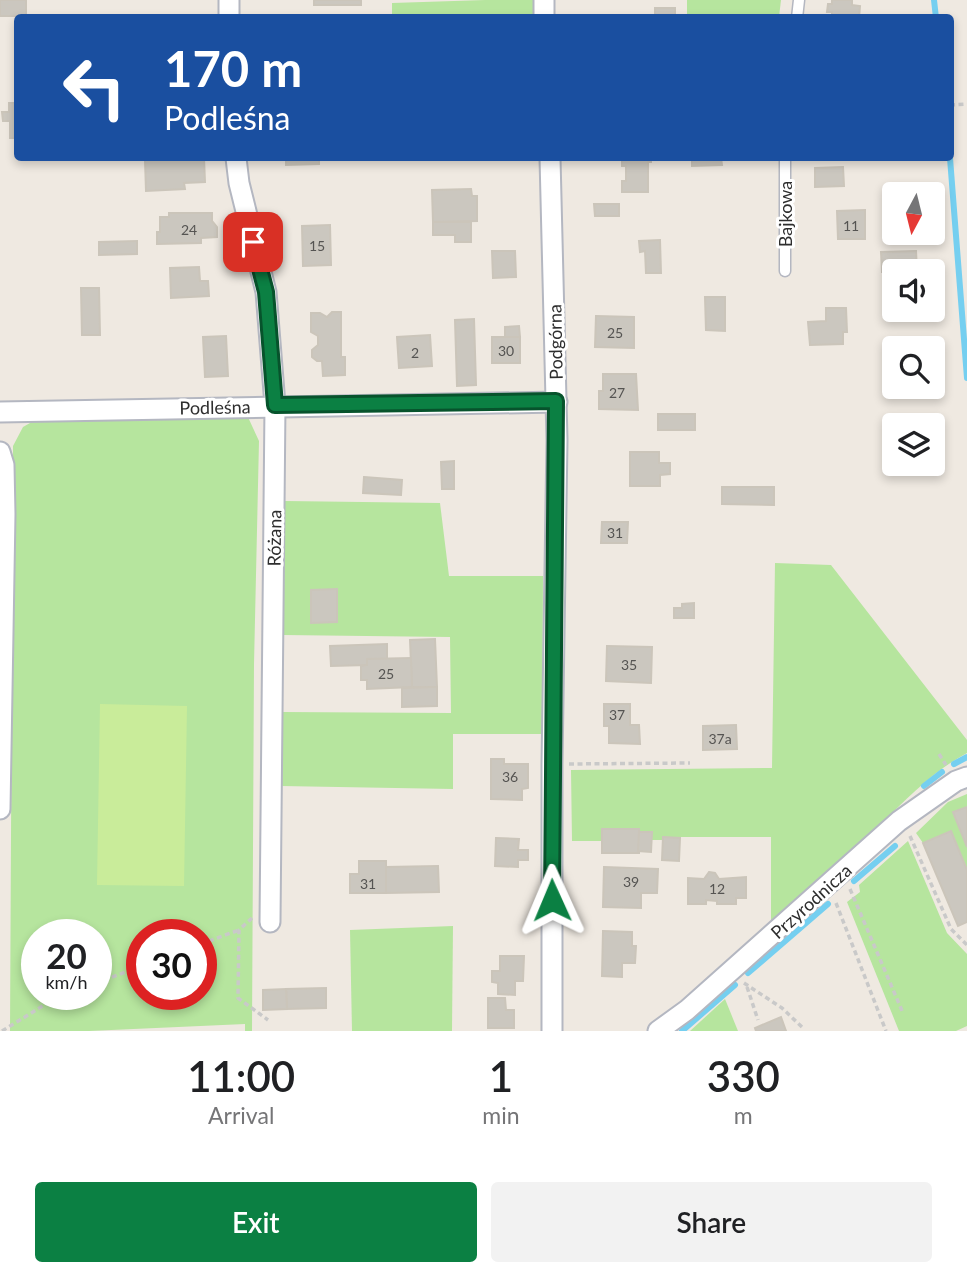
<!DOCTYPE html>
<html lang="en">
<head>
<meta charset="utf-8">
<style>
  :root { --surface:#fff; --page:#f2f2f2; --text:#202124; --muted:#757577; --accent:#0b8043 }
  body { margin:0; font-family:Lato,sans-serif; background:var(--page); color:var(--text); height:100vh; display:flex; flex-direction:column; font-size:26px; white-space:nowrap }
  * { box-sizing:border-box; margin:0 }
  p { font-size:23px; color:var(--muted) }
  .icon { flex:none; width:38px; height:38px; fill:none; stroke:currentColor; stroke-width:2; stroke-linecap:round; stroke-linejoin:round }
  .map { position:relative; height:1031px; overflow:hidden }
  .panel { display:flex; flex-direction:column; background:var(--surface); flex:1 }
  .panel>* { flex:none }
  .banner { position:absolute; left:14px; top:14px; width:940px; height:147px; border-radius:7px; box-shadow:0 4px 10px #0003; background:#1a4fa0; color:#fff; overflow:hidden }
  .needle { width:46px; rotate:187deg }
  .fabs { position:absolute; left:882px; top:182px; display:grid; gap:14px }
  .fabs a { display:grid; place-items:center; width:63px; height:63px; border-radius:7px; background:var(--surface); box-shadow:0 4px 10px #0003; font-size:35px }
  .speed { position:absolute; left:21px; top:919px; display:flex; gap:14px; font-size:35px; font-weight:700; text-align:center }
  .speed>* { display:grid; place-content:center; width:91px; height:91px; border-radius:50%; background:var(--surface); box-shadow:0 4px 10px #0003; line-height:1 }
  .speed small { font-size:18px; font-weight:400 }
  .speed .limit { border:10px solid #d22; background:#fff; color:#111 }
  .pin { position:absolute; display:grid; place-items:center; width:60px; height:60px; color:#fff; margin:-30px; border-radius:14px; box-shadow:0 4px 10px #0006 }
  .me { position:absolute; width:77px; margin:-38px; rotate:359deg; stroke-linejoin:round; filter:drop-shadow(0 0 5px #0008) }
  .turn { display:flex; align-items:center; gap:24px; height:147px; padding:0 35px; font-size:32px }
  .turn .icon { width:91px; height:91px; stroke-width:2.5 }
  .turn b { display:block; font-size:49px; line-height:60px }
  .eta { display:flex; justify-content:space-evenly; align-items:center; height:119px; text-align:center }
  .eta b { font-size:42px; font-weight:600; line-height:49px }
  .button { display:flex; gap:14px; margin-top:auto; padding:14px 35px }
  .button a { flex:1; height:80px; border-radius:7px; background:var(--accent); color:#fff; font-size:28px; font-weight:600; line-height:80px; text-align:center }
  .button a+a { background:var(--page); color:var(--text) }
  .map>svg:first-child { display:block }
  .green { fill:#b6e59e; fill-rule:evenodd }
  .pitch { fill:#c9ec9a }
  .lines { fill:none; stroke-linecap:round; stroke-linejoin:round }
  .stream { stroke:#75cff0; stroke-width:6 }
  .building { fill:#cbc7bf; stroke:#cbc5ba; stroke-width:2 }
  .service-casing { stroke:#b4b7c1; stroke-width:13 }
  .minor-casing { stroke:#b4b7c1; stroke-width:23 }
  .path { stroke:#c9c9c9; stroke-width:3.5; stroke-dasharray:5 3.5; stroke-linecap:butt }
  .service { stroke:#fff; stroke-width:10 }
  .minor { stroke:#fff; stroke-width:19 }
  .route-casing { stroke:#07532c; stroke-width:18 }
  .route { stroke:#0b8043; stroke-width:12 }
  .labels { text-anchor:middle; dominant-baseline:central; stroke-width:6; stroke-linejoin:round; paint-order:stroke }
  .number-label { font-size:14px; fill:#555452 }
  .street-label { font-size:18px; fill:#2e2e2e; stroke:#fff }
</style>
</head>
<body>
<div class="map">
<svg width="967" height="1031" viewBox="0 0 967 1031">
  <rect width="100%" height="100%" fill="#efe9e1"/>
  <!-- green -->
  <g class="green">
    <path d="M485 0H533V17H392V3Z"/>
    <path d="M687 0H781L779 17 687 18Z"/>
    <path d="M247 415 259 441 254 664 252 1031H245V1024L89 1031H10L13 446 23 427 37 419ZM37 934H96V994H37ZM142 934H201V994H142Z"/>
    <path d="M285 501 440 503 449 576H543L542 734H453V789L281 786 282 712 451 713 450 637 283 635Z"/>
    <path d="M775 563 831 565 967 740V753C930 773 911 796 880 824 844 858 807 893 771 927V837H663V840H652L639 832 638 829H602V841H572L571 770 772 768Z"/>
    <path d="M967 794V807L953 812 967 847V870L951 831 923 843 916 833 948 802Z"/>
    <path d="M908 841 947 933 967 954V1026L956 1031H899L847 902 860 892 859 885Z"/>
    <path d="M453 926 452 1031H352L350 930Z"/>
    <path d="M725 999 738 1031H690Z"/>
  </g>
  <!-- pitch -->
  <path class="pitch" d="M100 704 187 706 184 886 97 885Z"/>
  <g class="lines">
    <!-- stream -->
    <g class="stream">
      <path d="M934 0 936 18"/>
      <path d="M950 158 967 378"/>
      <path d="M954 764 967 757"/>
      <path d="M924 786 942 772"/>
      <path d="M854 881 895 846"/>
      <path d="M748 973 828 904"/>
      <path d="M682 1031 735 985"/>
    </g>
  </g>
  <!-- building -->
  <g class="building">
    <rect x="0" y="0" width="26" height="16"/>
    <rect x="314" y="0" width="47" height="5"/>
    <path d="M832 0H852V5L860 6 859 18H832V12H827L828 4H832Z"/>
    <rect x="655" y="8" width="20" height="10"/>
    <path d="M9 103H18V138H10V121H3L2 112H9Z"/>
    <path d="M204 158 205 182 184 183 185 189 146 191 145 160Z"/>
    <path d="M286 158H319V164L286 165Z"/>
    <path d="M622 158H651V162H648V192H622V181H626V166H622Z"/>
    <path d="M692 158H721L722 165 692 166Z"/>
    <path d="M843 167 844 186 815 187V168Z"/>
    <path d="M471 189 472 196H477V221L433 222 432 190Z"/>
    <path d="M594 204H619V216H595Z"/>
    <path d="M865 210V239H838L837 211Z"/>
    <path d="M169 213H212V221L217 227V237L201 238V243L157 244V232H160V217H169Z"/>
    <path d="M433 222H471V242H455V235H433Z"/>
    <path d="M330 225 331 265 303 266 302 226Z"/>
    <path d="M660 240 661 273H646L645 251 640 252 639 241Z"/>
    <path d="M137 241V254L99 255V242Z"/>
    <path d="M492 251H515L516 277 493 278Z"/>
    <path d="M916 251 917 271 882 272 881 252Z"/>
    <path d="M199 267 200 281H208L209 296 171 298 170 268Z"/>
    <path d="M81 288H99L100 335H82Z"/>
    <path d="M705 297H725V331L706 330Z"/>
    <path d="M826 308H846L847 332H843V344L810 345 808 322 826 321Z"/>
    <path d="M332 312H341V357H345V375L323 376 322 361H317L312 357V350L318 345V336L311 332V313H320L327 317Z"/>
    <path d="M596 316 634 317V348L595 347Z"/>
    <path d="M474 319 476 385 457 386 455 320Z"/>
    <path d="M519 326 520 337H505V327Z"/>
    <path d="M430 335 432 366 399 368 397 337Z"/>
    <path d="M226 336 228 376 205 377 203 337Z"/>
    <rect x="492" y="337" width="28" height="26"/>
    <path d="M603 374H636L638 410 599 409V391H603Z"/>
    <rect x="658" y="414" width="37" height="16"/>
    <path d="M630 452H659V463H670V474L660 475V486H630Z"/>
    <path d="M454 461V489H442L441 462Z"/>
    <path d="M364 477 402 480 401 495 363 493Z"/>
    <path d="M722 487H774V505L722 504Z"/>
    <path d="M602 522H628L627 543H601Z"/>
    <path d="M337 589V622L311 623V590Z"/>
    <path d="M694 603V618H674V608H682V604Z"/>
    <path d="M435 639 437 687H412L410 640Z"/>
    <path d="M387 644V659H367V665L331 666 330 646Z"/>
    <path d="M607 646 652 647 651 683 606 681Z"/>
    <path d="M411 658 412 687 367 689V680H361V666L367 665V659Z"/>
    <path d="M437 687V706L402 707V688Z"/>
    <path d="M604 704H630V725H639L640 744 609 743V726H604Z"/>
    <path d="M736 725 737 749 703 750V726Z"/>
    <path d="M491 759H504V764H528V788L522 789V800L491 799Z"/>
    <path d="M967 807V847L953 812Z"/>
    <rect x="602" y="829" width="37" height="24"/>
    <path d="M951 831 967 870V922L958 926 923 843Z"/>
    <path d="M639 832H652L651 852 638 851Z"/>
    <path d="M663 837 680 838 679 861 662 860Z"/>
    <path d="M496 838 519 839 518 850H528V860H518V867L495 866Z"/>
    <path d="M359 861H386V893H350V874H359Z"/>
    <path d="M438 866 439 892 386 893V867Z"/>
    <path d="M604 867 658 869 657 893H641V908L603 907Z"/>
    <path d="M709 872 715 873 719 879 746 877V898H736V904H717V901L706 900V904H688V878L704 879Z"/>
    <path d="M603 931 632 932V946H636L635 963H622V977L602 976Z"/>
    <path d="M500 956H524L523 981H515V995L498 994V983L492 982V971H500Z"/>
    <path d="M326 988V1008L287 1009 286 989Z"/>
    <path d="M286 989 287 1009 263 1010V990Z"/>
    <path d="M488 998H505L506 1010H514V1028H488Z"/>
    <path d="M781 1017 786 1031H756L755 1028Z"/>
  </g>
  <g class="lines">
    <!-- service casing -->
    <g class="service-casing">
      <g id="service">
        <path d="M797 18 799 0"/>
        <path d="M785 271V158"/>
      </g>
    </g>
    <!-- minor casing -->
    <g class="minor-casing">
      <g id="minor">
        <path d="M229 0V18"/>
        <path d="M544 0V18"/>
        <path d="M236 158 239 183 266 292 275 405 270 922"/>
        <path d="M550 158 557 440 552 764V1031"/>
        <path d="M0 412 557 402"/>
        <path d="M0 452 4 465 5 514 0 809"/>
        <path d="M658 1031 687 1010 899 821 956 781 967 777"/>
      </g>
    </g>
    <!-- path -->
    <g class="path">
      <path d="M950 105 967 104"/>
      <path d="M939 754 946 765"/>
      <path d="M569 764 690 763"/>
      <path d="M910 836 951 929 967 945"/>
      <path d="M850 889 903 1013"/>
      <path d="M836 903 886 1031"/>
      <path d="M252 918 239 930 238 998 268 1020"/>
      <path d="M201 944 239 930"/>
      <path d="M96 983 142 966"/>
      <path d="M744 983 782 1008 803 1028"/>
      <path d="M747 987 758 1020"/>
      <path d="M2 1031 54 999 68 994"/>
    </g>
    <!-- service -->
    <use href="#service" class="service"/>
    <!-- minor -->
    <use href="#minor" class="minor"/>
  </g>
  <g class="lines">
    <!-- route casing -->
    <g class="route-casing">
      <path id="route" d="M253 242 266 292 275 405 556 401 552 900"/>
    </g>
    <!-- route -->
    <use href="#route" class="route"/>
  </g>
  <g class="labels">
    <!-- number labels -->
    <g class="number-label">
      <text x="851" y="225">11</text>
      <text x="189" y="229">24</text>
      <text x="317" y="245">15</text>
      <text x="615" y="332">25</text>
      <text x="506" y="350">30</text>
      <text x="415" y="352">2</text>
      <text x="617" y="392">27</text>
      <text x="615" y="532">31</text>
      <text x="629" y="664">35</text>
      <text x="386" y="673">25</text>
      <text x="617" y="714">37</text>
      <text x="720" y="738">37a</text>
      <text x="510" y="776">36</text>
      <text x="631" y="881">39</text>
      <text x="368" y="883">31</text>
      <text x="717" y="888">12</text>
    </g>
    <!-- street labels -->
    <g class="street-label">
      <text transform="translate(785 214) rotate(-90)">Bajkowa</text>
      <text transform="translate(555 342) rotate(-91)">Podgórna</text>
      <text transform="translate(215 407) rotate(-1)">Podleśna</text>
      <text transform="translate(274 538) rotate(-89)">Różana</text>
      <text transform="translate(811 901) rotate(-42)">Przyrodnicza</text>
    </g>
  </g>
</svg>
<div class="fabs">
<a><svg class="needle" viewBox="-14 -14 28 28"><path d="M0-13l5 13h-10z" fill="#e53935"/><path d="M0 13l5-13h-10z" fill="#757577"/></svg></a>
<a><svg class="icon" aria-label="sound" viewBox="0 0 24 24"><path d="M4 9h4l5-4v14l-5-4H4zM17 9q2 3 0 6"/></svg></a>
<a><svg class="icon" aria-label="search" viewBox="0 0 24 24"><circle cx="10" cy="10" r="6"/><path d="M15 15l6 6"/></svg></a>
<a><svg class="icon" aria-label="layers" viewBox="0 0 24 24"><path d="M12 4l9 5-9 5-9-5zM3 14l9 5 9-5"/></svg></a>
</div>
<div class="speed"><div>20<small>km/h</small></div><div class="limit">30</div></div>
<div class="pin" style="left:253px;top:242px;background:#d93025"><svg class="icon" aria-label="arrive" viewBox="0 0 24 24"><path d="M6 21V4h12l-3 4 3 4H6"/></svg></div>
<svg class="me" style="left:552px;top:900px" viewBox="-20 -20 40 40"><path d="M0-17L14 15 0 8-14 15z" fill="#0b8043" stroke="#fff" stroke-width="4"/></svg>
<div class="banner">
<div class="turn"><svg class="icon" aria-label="left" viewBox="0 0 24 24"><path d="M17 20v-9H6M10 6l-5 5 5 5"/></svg><div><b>170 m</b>Podleśna</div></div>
</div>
</div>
<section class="panel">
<div class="eta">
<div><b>11:00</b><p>Arrival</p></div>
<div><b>1</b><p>min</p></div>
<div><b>330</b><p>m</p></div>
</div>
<div class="button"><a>Exit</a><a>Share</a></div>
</section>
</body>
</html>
